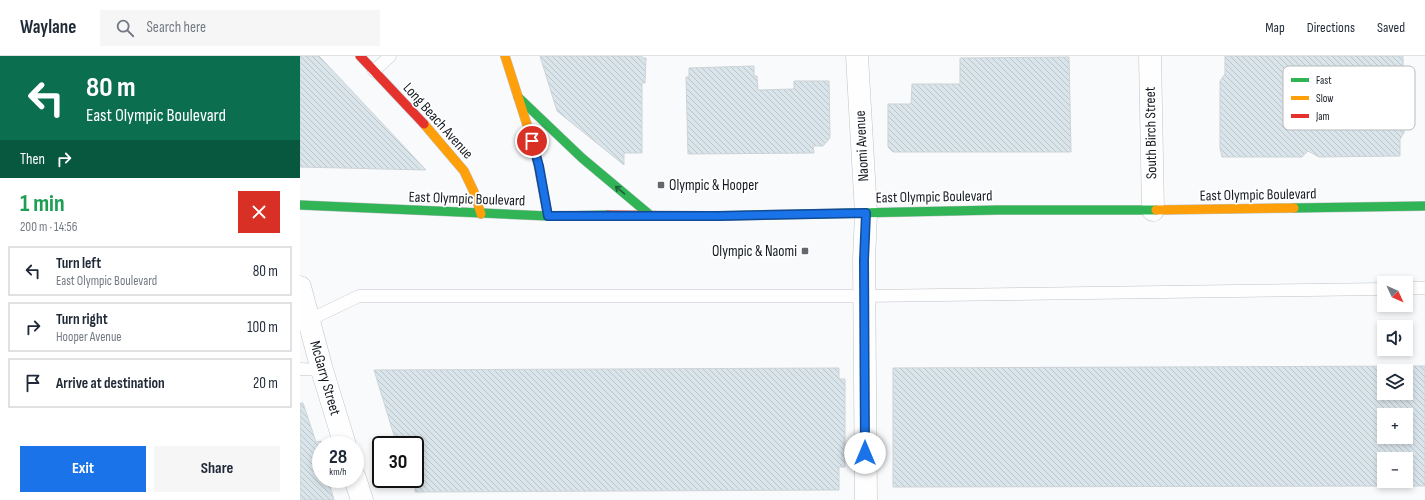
<!DOCTYPE html>
<html lang="en">
<head>
<meta charset="utf-8">
<style>
  :root { --surface:#fff; --page:#f6f6f7; --text:#1f2937; --muted:#747a83; --line:#e0e1e3; --accent:#1a73e8 }
  body { margin:0; font-family:"Sofia Sans Condensed",sans-serif; background:var(--page); color:var(--text); height:100vh; display:flex; flex-direction:column; font-size:15px; white-space:nowrap }
  * { box-sizing:border-box; margin:0 }
  p { font-size:13px; color:var(--muted) }
  .icon { flex:none; width:22px; height:22px; fill:none; stroke:currentColor; stroke-width:2; stroke-linecap:round; stroke-linejoin:round }
  .map { position:relative; flex:1; overflow:hidden }
  .side { display:flex; flex-direction:column; background:var(--surface); width:300px }
  .side>* { flex:none }
  .guide { background:#0b6e4f; color:#fff; overflow:hidden }
  .needle { width:26px; rotate:134deg }
  .buttons { position:absolute; left:1077px; top:220px; display:grid; gap:8px }
  .buttons a { display:grid; place-items:center; width:36px; height:36px; border-radius:0px; background:var(--surface); box-shadow:0 2px 6px #0003; font-size:20px }
  .speed { position:absolute; left:12px; top:380px; display:flex; gap:8px; font-size:20px; font-weight:700; text-align:center }
  .speed>* { display:grid; place-content:center; width:52px; height:52px; border-radius:50%; background:var(--surface); box-shadow:0 2px 6px #0003; line-height:1 }
  .speed small { font-size:10px; font-weight:400 }
  .speed .limit { border:2px solid #111; border-radius:6px; background:#fff; color:#111 }
  .pin { position:absolute; display:grid; place-items:center; width:34px; height:34px; color:#fff; margin:-17px; border:2px solid #fff; border-radius:50%; box-shadow:0 1px 4px #0007 }
  .me { position:absolute; width:44px; margin:-22px; rotate:0deg; stroke-linejoin:round; filter:drop-shadow(0 0 3px #0008) }
  .turn { display:flex; align-items:center; gap:14px; height:84px; padding:0 20px; font-size:18px }
  .turn .icon { width:52px; height:52px; stroke-width:2.5 }
  .turn b { display:block; font-size:28px; line-height:34px }
  .then { display:flex; align-items:center; height:38px; padding:0 20px; background:#0003; gap:8px; font-size:15px }
  .round { display:grid; place-items:center; flex:none; width:42px; height:42px; border-radius:0px; background:var(--page) }
  .head { display:flex; align-items:center; justify-content:space-between; height:68px; padding:0 20px }
  h1 { font-size:24px; font-weight:700; line-height:30px; color:#1e9e55 }
  .button { display:flex; gap:8px; margin-top:auto; padding:8px 20px }
  .button a { flex:1; height:46px; border-radius:0px; background:var(--accent); color:#fff; font-size:16px; font-weight:700; line-height:46px; text-align:center }
  .button a+a { background:var(--page); color:var(--text) }
  ul { padding:0; list-style:none }
  li { display:flex; align-items:center; gap:12px; height:50px; margin:0 8px 6px; padding:0 12px; border:2px solid var(--line); border-radius:0px }
  li div { flex:1 }
  li b { display:block; font-size:15px }
  li em { font-style:normal }
  header { display:flex; align-items:center; gap:24px; box-sizing:border-box; height:56px; padding:0 20px; background:var(--surface); border-bottom:1px solid var(--line) }
  header strong { font-size:19px }
  nav { display:flex; gap:22px; margin-inline-start:auto; font-size:14px }
  .search { width:280px; height:36px; background:var(--page); display:flex; align-items:center; gap:10px; box-sizing:border-box; padding:0 14px; border-radius:0px; color:var(--muted); font-size:15px }
  main { display:flex; flex:1; min-height:0 }
  .map>svg:first-child { display:block }
  .building { fill:url(#building-back-hatch); stroke:#cdd3d7; fill-rule:evenodd }
  .lines { fill:none; stroke-linecap:round; stroke-linejoin:round }
  .lane-casing { stroke:#c0c4c9; stroke-width:13 }
  .street-casing { stroke:#c0c4c9; stroke-width:23 }
  .fast-casing { stroke:#c0c4c9; stroke-width:10 }
  .slow-casing { stroke:#c0c4c9; stroke-width:10 }
  .jam-casing { stroke:#c0c4c9; stroke-width:10 }
  .lane { stroke:#fefeff; stroke-width:12 }
  .street { stroke:#fefeff; stroke-width:22 }
  .fast { stroke:#30b455; stroke-width:9 }
  .slow { stroke:#ff9f0a; stroke-width:9 }
  .jam { stroke:#e5322d; stroke-width:9 }
  .oneway { stroke:#215f39 }
  .route-casing { stroke:#114b97; stroke-width:10 }
  .route { stroke:#1a73e8; stroke-width:7 }
  .poi-dot { fill:#64686e; stroke:#fff; stroke-width:1.5 }
  .labels { text-anchor:middle; dominant-baseline:central; stroke-width:3.5; stroke-linejoin:round; paint-order:stroke }
  .street-label { font-size:15px; fill:#141a22; stroke:#fff }
  .poi-label { font-size:15px; fill:#141a22; stroke:#fff; text-anchor:start }
  .key { fill:#fff; stroke:#b8babd; stroke-width:1 }
  .key-label { font-size:11px; fill:#141a22 }
</style>
</head>
<body>
<header>
<strong>Waylane</strong>
<div class="search"><svg class="icon" aria-label="search" viewBox="0 0 24 24"><circle cx="10" cy="10" r="6"/><path d="M15 15l6 6"/></svg>Search here</div>
<nav><a>Map</a><a>Directions</a><a>Saved</a></nav>
</header>
<main>
<section class="side">
<div class="guide">
<div class="turn"><svg class="icon" aria-label="left" viewBox="0 0 24 24"><path d="M17 20v-9H6M10 6l-5 5 5 5"/></svg><div><b>80 m</b>East Olympic Boulevard</div></div>
<div class="then">Then<svg class="icon" aria-label="right" viewBox="0 0 24 24"><path d="M7 20v-9h11M14 6l5 5-5 5"/></svg></div>
</div>
<div class="head"><div><h1>1 min</h1><p>200 m · 14:56</p></div><a class="round" style="background:#d93025;color:#fff"><svg class="icon" aria-label="close" viewBox="0 0 24 24"><path d="M6 6l12 12M18 6L6 18"/></svg></a></div>
<ul>
<li><svg class="icon" aria-label="left" viewBox="0 0 24 24"><path d="M17 20v-9H6M10 6l-5 5 5 5"/></svg><div><b>Turn left</b><p>East Olympic Boulevard</p></div><em>80 m</em></li>
<li><svg class="icon" aria-label="right" viewBox="0 0 24 24"><path d="M7 20v-9h11M14 6l5 5-5 5"/></svg><div><b>Turn right</b><p>Hooper Avenue</p></div><em>100 m</em></li>
<li><svg class="icon" aria-label="arrive" viewBox="0 0 24 24"><path d="M6 21V4h12l-3 4 3 4H6"/></svg><div><b>Arrive at destination</b></div><em>20 m</em></li>
</ul>
<div class="button"><a>Exit</a><a>Share</a></div>
</section>
<div class="map">
<svg width="1125" height="444" viewBox="0 0 1125 444">
  <defs>
    <pattern id="building-back-hatch" width="6" height="6" patternUnits="userSpaceOnUse"><rect width="6" height="6" fill="#dae5eb"/><path d="M-1 5l2 2M0 0l6 6M5-1l2 2" fill="none" stroke="#bac4c9"/></pattern>
  </defs>
  <rect width="100%" height="100%" fill="#f8fafc"/>
  <!-- building -->
  <g class="building">
    <path d="M0 0H19L126 114 0 111Z"/>
    <path d="M240 0H342V2H346L345 27H342V97H324V109L257 55Z"/>
    <path d="M925 0H1103L1104 77 1100 83V100L1019 101 1008 95 1002 101H922L920 92V25L925 18Z"/>
    <path d="M769 1 771 96H593L588 91V48H611L612 28H660V2Z"/>
    <path d="M454 10V20H457L458 34 494 33V25H529L530 82 523 90H513L514 97 388 98 386 21H389V12Z"/>
    <path d="M1125 310V430L593 431V312ZM1084 315H1106V337H1084ZM1084 359H1106V381H1084ZM1084 403H1106V425H1084Z"/>
    <path d="M539 312V323H545V411H539V434L115 436V389H97L74 314Z"/>
    <path d="M0 347H3L16 386 21 385V423H28L34 444H0Z"/>
  </g>
  <g class="lines">
    <!-- lane casing -->
    <g class="lane-casing">
      <g id="lane">
        <path d="M74 15 90 0"/>
        <path d="M1106 232H1125"/>
        <path d="M9 264 59 240H564L1084 233"/>
        <path d="M0 313 22 314"/>
      </g>
    </g>
    <!-- street casing -->
    <g class="street-casing">
      <g id="street">
        <path d="M557 0 566 157 564 204 566 444"/>
        <path d="M850 0 853 154"/>
        <path d="M0 231 22 314 45 389"/>
        <path d="M55 422 62 444"/>
      </g>
    </g>
    <!-- fast casing -->
    <g class="fast-casing">
      <g id="fast">
        <path d="M218 41 282 102 350 159"/>
        <path d="M0 149 248 160 308 159"/>
        <path d="M994 152 1125 150"/>
        <path d="M412 160 698 154H856"/>
      </g>
    </g>
    <!-- slow casing -->
    <g class="slow-casing">
      <g id="slow">
        <path d="M205 0 236 97 248 160"/>
        <path d="M124 68 164 115 174 136 181 158"/>
        <path d="M856 154 994 152"/>
      </g>
    </g>
    <!-- jam casing -->
    <g class="jam-casing">
      <g id="jam">
        <path d="M60 0 124 68"/>
        <path d="M308 159 412 160"/>
      </g>
    </g>
    <!-- lane -->
    <use href="#lane" class="lane"/>
    <!-- street -->
    <use href="#street" class="street"/>
    <!-- fast -->
    <use href="#fast" class="fast"/>
    <!-- slow -->
    <use href="#slow" class="slow"/>
    <!-- jam -->
    <use href="#jam" class="jam"/>
  </g>
  <!-- one-way arrows -->
  <defs><path id="oneway-shaft" d="M-6 0H5M1.5-3L5.5 0L1.5 3" fill="none" stroke-width="1.6" stroke-linecap="round" stroke-linejoin="round"/></defs>
  <use class="oneway" href="#oneway-shaft" transform="translate(320 134) rotate(-140)"/>
  <g class="lines">
    <!-- route casing -->
    <g class="route-casing">
      <path id="route" d="M232 85 239 110 248 160H419L566 157 564 204 565 397"/>
    </g>
    <!-- route -->
    <use href="#route" class="route"/>
  </g>
  <!-- markers -->
  <g class="poi-dot">
    <rect x="357" y="125" width="8" height="8" rx="2"/>
    <rect x="501" y="191" width="8" height="8" rx="2"/>
  </g>
  <g class="labels">
    <!-- street labels -->
    <g class="street-label">
      <text transform="translate(138 65) rotate(48)">Long Beach Avenue</text>
      <text transform="translate(851 77) rotate(-91)">South Birch Street</text>
      <text transform="translate(562 90) rotate(-93)">Naomi Avenue</text>
      <text transform="translate(958 139) rotate(-1)">East Olympic Boulevard</text>
      <text transform="translate(634 141) rotate(-1)">East Olympic Boulevard</text>
      <text transform="translate(167 143) rotate(2)">East Olympic Boulevard</text>
      <text transform="translate(25 322) rotate(74)">McGarry Street</text>
    </g>
    <!-- poi labels -->
    <g class="poi-label">
      <text x="369" y="129">Olympic &amp; Hooper</text>
      <text x="497" y="195" text-anchor="end">Olympic &amp; Naomi</text>
    </g>
  </g>
  <!-- legend -->
  <rect x="983" y="10" width="132" height="64" rx="6" class="key"/>
  <rect x="991" y="22" width="18" height="4" fill="#30b455"/>
  <rect x="991" y="40" width="18" height="4" fill="#ff9f0a"/>
  <rect x="991" y="58" width="18" height="4" fill="#e5322d"/>
  <g class="key-label">
    <text x="1016" y="28">Fast</text>
    <text x="1016" y="46">Slow</text>
    <text x="1016" y="64">Jam</text>
  </g>
</svg>
<div class="buttons">
<a><svg class="needle" viewBox="-14 -14 28 28"><path d="M0-13l5 13h-10z" fill="#e53935"/><path d="M0 13l5-13h-10z" fill="#747a83"/></svg></a>
<a><svg class="icon" aria-label="sound" viewBox="0 0 24 24"><path d="M4 9h4l5-4v14l-5-4H4zM17 9q2 3 0 6"/></svg></a>
<a><svg class="icon" aria-label="layers" viewBox="0 0 24 24"><path d="M12 4l9 5-9 5-9-5zM3 14l9 5 9-5"/></svg></a>
<a>+</a>
<a>−</a>
</div>
<div class="speed"><div>28<small>km/h</small></div><div class="limit">30</div></div>
<div class="pin" style="left:232px;top:85px;background:#d93025"><svg class="icon" aria-label="arrive" viewBox="0 0 24 24"><path d="M6 21V4h12l-3 4 3 4H6"/></svg></div>
<svg class="me" style="left:565px;top:397px" viewBox="-20 -20 40 40"><circle r="19" fill="#fff"/><path d="M0-13L10 11 0 6-10 11z" fill="#1a73e8"/></svg>
</div>
</main>
</body>
</html>
